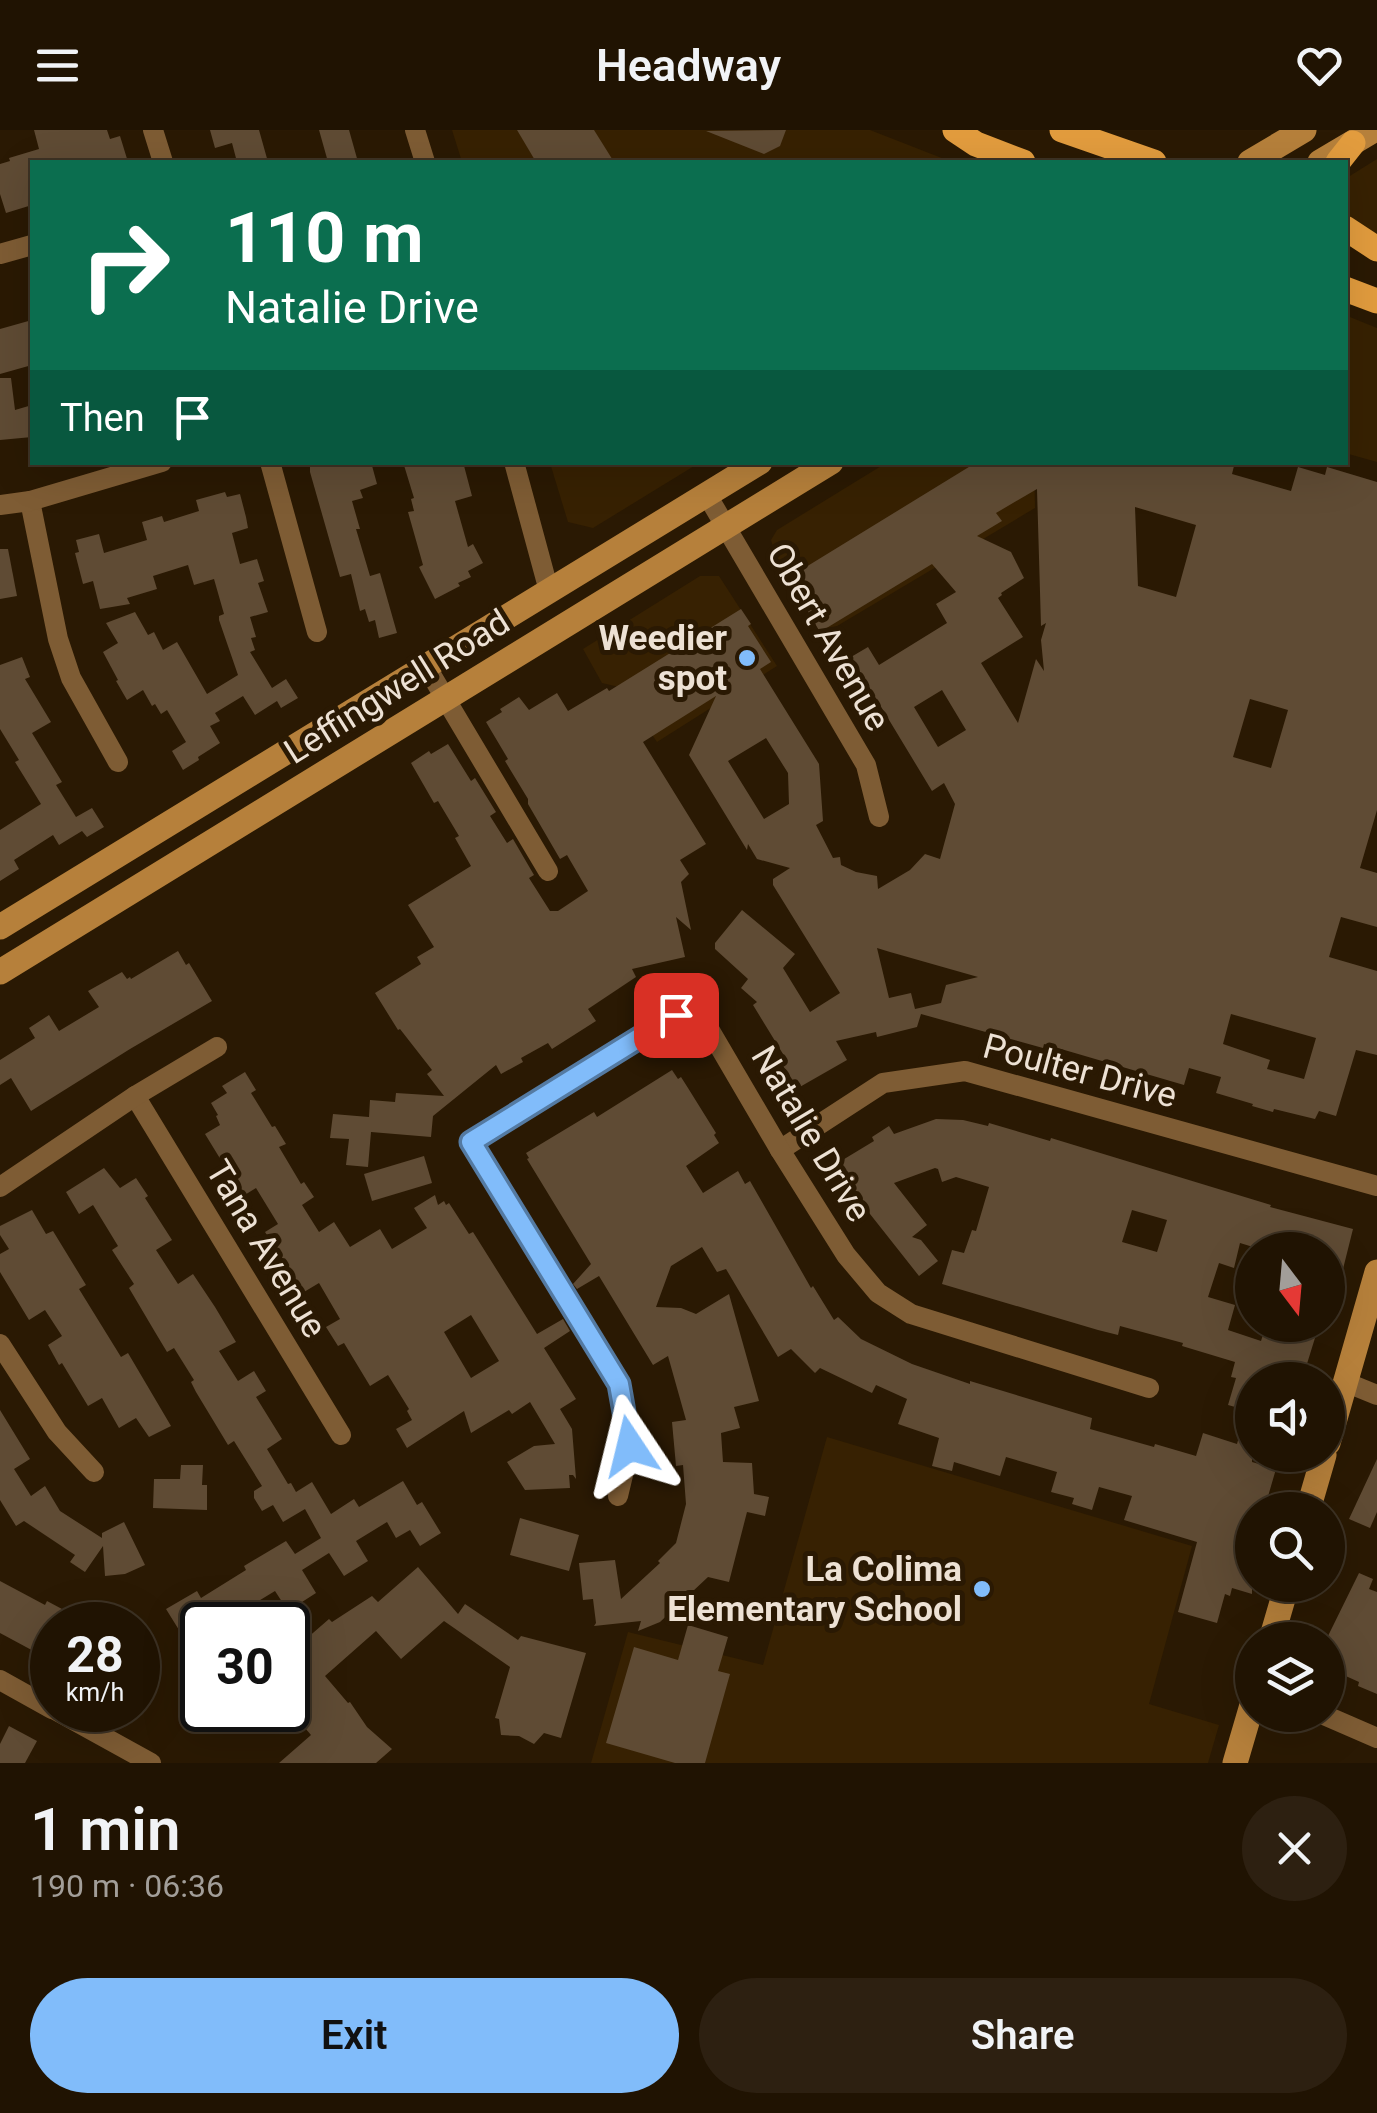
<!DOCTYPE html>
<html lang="en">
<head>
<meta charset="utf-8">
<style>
  :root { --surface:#201302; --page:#2d2011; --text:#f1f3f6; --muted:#a29e99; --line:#3d3224; --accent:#81bcfa }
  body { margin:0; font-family:Roboto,sans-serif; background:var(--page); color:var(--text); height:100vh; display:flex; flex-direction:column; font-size:38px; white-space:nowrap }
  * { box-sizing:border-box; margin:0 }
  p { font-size:32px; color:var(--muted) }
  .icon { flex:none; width:55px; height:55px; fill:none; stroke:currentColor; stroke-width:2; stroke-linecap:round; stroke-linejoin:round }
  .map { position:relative; height:1633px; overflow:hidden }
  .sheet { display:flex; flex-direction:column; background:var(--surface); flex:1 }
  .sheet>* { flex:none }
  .guide { position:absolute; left:30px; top:30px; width:1318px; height:305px; border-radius:0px; box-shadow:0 10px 40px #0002,0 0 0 2px var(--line); background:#0b6e4f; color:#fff; overflow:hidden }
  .needle { width:65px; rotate:164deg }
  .controls { position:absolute; left:1235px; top:1102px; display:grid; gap:20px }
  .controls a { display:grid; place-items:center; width:110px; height:110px; border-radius:50%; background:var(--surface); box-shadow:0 10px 40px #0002,0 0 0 2px var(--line); font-size:50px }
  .speed { position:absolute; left:30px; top:1472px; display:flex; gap:20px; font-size:50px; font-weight:700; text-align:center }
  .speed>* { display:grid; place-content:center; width:130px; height:130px; border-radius:50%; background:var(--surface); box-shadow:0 10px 40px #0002,0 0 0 2px var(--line); line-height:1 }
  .speed small { font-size:25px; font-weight:400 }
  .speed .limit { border:5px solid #111; border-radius:15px; background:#fff; color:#111 }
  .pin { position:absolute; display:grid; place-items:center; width:85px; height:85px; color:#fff; margin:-42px; border-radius:20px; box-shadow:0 5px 15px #0006 }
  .me { position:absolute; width:110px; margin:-55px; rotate:350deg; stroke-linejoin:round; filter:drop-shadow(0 0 8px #0008) }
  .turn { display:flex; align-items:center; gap:35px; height:210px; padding:0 30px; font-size:45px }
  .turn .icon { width:130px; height:130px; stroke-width:2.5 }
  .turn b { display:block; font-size:70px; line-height:85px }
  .then { display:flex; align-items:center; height:95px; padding:0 30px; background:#0003; gap:20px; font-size:38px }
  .round { display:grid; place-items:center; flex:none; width:105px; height:105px; border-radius:52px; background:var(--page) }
  .headline { display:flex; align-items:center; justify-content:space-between; height:170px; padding:0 30px }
  h1 { font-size:60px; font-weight:600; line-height:75px }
  .action { display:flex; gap:20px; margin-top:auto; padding:20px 30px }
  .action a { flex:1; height:115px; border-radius:60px; background:var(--accent); color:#111; font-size:40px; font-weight:600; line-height:115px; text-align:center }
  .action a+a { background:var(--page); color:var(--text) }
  header { display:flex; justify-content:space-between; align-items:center; height:130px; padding:0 30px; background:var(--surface); font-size:45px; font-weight:600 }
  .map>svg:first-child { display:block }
  .built { fill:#372102 }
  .building { fill:#5f4b34; fill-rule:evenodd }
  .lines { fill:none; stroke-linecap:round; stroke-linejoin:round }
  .minor { stroke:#7e5c34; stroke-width:20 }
  .secondary { stroke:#b6803b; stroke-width:25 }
  .primary { stroke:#e29c3e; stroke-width:25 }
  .route-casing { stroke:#547aa2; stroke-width:25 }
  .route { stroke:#81bcfa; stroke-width:18 }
  .poi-dot { fill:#81bcfa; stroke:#2a1903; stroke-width:4 }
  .labels { text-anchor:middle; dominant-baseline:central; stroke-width:10; stroke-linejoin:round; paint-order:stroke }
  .street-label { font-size:35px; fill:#ede1d4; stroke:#2a1903 }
  .poi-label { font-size:35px; font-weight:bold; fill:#ede1d4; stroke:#2a1903; text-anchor:end }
</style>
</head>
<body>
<header><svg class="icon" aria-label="menu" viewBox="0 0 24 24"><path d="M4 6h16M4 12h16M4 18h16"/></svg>Headway<svg class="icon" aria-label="heart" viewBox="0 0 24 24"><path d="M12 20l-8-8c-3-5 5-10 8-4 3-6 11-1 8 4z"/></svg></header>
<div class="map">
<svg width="1377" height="1633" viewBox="0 0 1377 1633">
  <rect width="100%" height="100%" fill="#2a1903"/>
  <!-- built -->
  <g class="built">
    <path d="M452 0H870L952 32H462Z"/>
    <path d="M1377 29V106L1345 94V49Z"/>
    <path d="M1345 185 1377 198V332L1345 323Z"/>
    <path d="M550 333V332L699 333 593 398 568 392Z"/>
    <path d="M886 333H1034L1035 378 822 505 775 424 771 410 777 400Z"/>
    <path d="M700 446H719L777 536 657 612 619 557 602 553 583 519Z"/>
    <path d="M827 1307 1192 1416 1149 1574 1219 1595 1208 1633H591L628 1502 763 1535Z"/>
  </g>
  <!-- building -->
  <g class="building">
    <path d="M34 0H107L110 9 120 6 128 32H32V75L6 83 0 64V34L10 31 9 28 39 19Z"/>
    <path d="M210 0H259L268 32H237L232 13 215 18Z"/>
    <path d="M319 0H349L358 32H328Z"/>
    <path d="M517 0H594L614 32H536Z"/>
    <path d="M786 0 780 16 764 24 706 1Z"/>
    <path d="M32 190V235L0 244V199Z"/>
    <path d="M0 248H11L15 280 32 275V307L0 310Z"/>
    <path d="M326 332H371L377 354 360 360 363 368 352 371 360 399H356L370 446 380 443 397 503 379 508 375 490 369 492 365 479 360 481 351 444 340 447 310 342V337Z"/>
    <path d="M403 332H463L472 366 455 371 468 417 473 414 483 433 468 441 471 447 458 453 460 456 435 469 419 437 423 435 408 382 414 381 411 369 414 368Z"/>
    <path d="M977 332H1235L1232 344 1291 361 1298 337 1325 345 1327 337 1377 352V680L1360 738 1377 743V797L1341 787 1329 827 1377 841V925L1356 920 1336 986 1319 981 1315 989 1274 979 1273 982 1252 976 1253 974 1216 963 1221 947 1189 938 1184 955 1044 914 1043 918 921 884 917 897 877 907 876 902 836 911 847 930 798 958 777 927 783 924 753 875 757 872 741 858 748 849 715 819V813L742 780 795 824 783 838 810 882 840 863 773 755V749L790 738 757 729 748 714 747 720 689 625 716 566 643 612 706 714 680 730 689 744 681 752 691 800 676 787 685 827 632 839 636 847 588 879 596 891 552 919 548 913 521 928 523 932 501 944 496 935 433 986 431 1007 371 1002 368 1037 346 1035 349 1009 330 1008 333 984 369 987 370 970 395 972 396 963 444 966 427 944 432 940 400 899 398 900 375 863 421 834 417 827 434 817 408 775 471 736 455 708 459 706 438 671 434 673 411 633 429 621 431 624 448 614 471 651 475 648 496 682 490 686 507 713 513 709 534 745 529 748 550 781H558L588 761 567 725 560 729 528 674V669L505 631 508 629 486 592 502 582 500 579 519 567 529 580 557 563 568 581 607 558 609 561 741 479 751 494 748 496 771 532 760 539 819 634 823 691 816 695 833 728 840 727 841 735 856 742 877 746 878 759 910 740 925 724 940 729 955 674 944 653 932 661 851 527 868 517 879 535 947 493 936 474 956 462 932 434 820 502 788 448ZM1037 359 1041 496 1046 493 1041 510 1044 541 1036 529 1018 593 981 533 1023 507 998 468 1002 465 1001 463 1024 448 1011 422 977 406 1002 391 996 383ZM1135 377 1196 395 1176 467 1138 456ZM942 560 966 600 938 617 914 577ZM1250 569 1288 580 1271 638 1233 627ZM766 608 788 643 789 674 764 689 728 631ZM877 818 890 822 978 847 946 855 941 873 915 879 911 863 889 868ZM1231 884 1316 908 1304 949 1267 939 1270 930 1223 914Z"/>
    <path d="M225 362 227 367 240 364 246 387 248 398 232 403 240 434 257 429 264 451 258 453 268 482 250 487 256 507 251 508 255 520 250 522 272 558 286 549 298 568 281 578 277 571 255 585 243 566 215 583 220 591 210 596 220 613 198 627 199 630 183 640 172 621 186 612 167 580 161 584 155 574 152 576 143 560 127 570 116 551 118 550 103 522 118 513 106 493 135 482 148 505 154 502 163 520 177 512 207 564 238 545 219 490V486L224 484 214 449 194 455 188 435 153 446 157 459 127 468 130 474 100 479 93 451 83 454 75 423 79 422 76 410 99 404 104 423 147 410 142 392 162 386 164 392 199 381 196 370Z"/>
    <path d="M0 419H8L17 466 0 469Z"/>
    <path d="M22 527 30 547 25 549 51 592 32 603 62 652 56 655 76 687 92 678 104 697 87 707 82 701 59 715 53 705 14 730 19 739 0 751V700L41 674 15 632 19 630 0 599V535Z"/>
    <path d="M178 821 186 835 189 833 212 871 130 919 31 981 11 948 0 955V930L35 908 29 898 49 885 59 901 99 877 88 861 122 842 127 849 130 847 131 849Z"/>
    <path d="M672 940 678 949 681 947 688 958 716 1003 714 1005 719 1013 686 1036 703 1063 738 1041 745 1054 750 1051 811 1158 813 1156 834 1190 838 1187 861 1209 912 1234 970 1254V1251L1092 1288 1090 1299 1154 1317 1155 1314 1196 1326 1203 1303 1237 1314 1246 1280 1228 1275 1236 1248 1231 1247 1235 1232 1182 1216 1183 1213 1120 1196 1118 1205 1098 1200 942 1154 952 1120 964 1123 972 1100 976 1101 989 1057 956 1047 942 1052 938 1039 935 1038 894 1053 927 1095 912 1107 921 1110 938 1131 919 1146 855 1065 836 1034 874 1011 872 1007 889 996 894 1004 936 989 963 990 988 996 989 993 1050 1011 1051 1008 1271 1075 1270 1077 1353 1099 1333 1179H1328V1120H1263L1240 1113 1234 1138 1219 1133 1208 1167 1235 1175 1228 1200 1261 1211 1266 1195H1319L1302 1250H1252V1332L1276 1339 1264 1380H1252V1464L1232 1458 1230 1466 1225 1464 1217 1493 1178 1482 1197 1412 1124 1390 1132 1366 1099 1357 1092 1380 1072 1374 1074 1368 1051 1362 1057 1342 1006 1327 1000 1346 954 1332 952 1341 932 1336 939 1308 898 1294 907 1269 876 1255 872 1263 820 1238 815 1243 791 1219 778 1227 726 1139 717 1142 702 1117 671 1136 656 1177 681 1178 696 1184 729 1164 759 1271 734 1277 740 1298 721 1303 723 1332 752 1333 754 1364 769 1367 765 1386 747 1382 729 1452 708 1447 660 1492 638 1501 641 1491 594 1496 596 1493 593 1469 583 1470 579 1433 615 1430 621 1469 660 1433 658 1431 676 1413 686 1374 683 1335 676 1336 672 1292 686 1290 668 1226 653 1235 599 1146 577 1159 573 1154 591 1134 527 1029 529 1028 526 1023 594 982 597 987ZM1132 1080 1167 1090 1157 1122 1122 1112Z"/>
    <path d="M245 942 256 960 251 963 272 997 275 996 286 1014 279 1017 301 1054 304 1052 314 1067 302 1075 319 1102 334 1092 350 1117 380 1099 392 1119 427 1098 414 1078 435 1065 438 1075 444 1071 446 1075 449 1073 469 1104 473 1102 537 1204 563 1189 570 1201 544 1218 576 1269 560 1279 572 1299 576 1349 573 1345H569L570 1358 525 1360 507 1332 534 1316 555 1314 530 1272 512 1284 509 1280 471 1303 464 1281 407 1318 396 1299 412 1290 407 1281 409 1279 388 1245 370 1256 344 1213 338 1216 326 1197 340 1189 319 1153 304 1162 265 1102 278 1094 256 1058 243 1066 205 1004 220 995 216 986 218 985 211 973 227 963 222 956ZM471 1185 499 1231 471 1248 444 1202Z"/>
    <path d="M424 1026 432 1053 372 1071 364 1044Z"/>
    <path d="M104 1038 120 1058 136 1048 148 1066 145 1068 172 1110 156 1120 178 1154 193 1144 215 1177 236 1212 219 1221 238 1251 254 1241 266 1261 256 1267 282 1309 267 1319 288 1354 291 1353 296 1362 312 1352 331 1384 354 1369 359 1377 403 1351 417 1375 422 1372 441 1403 420 1416 410 1400 396 1408 387 1392 356 1411 368 1431 344 1446 329 1423 302 1440 316 1463 288 1481 275 1461 244 1480 248 1485 231 1495H218L210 1482 179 1500 166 1479 197 1461 201 1468 246 1440 244 1436 286 1411 295 1424 321 1408 305 1379 283 1392 273 1375 262 1381 254 1368V1361L262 1356 234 1311 228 1315 196 1262 191 1252 194 1250 174 1218 167 1222 155 1202 129 1158 134 1154 112 1120 118 1116 93 1075 79 1084 66 1062Z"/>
    <path d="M32 1080 46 1104 53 1101 86 1155 79 1159 121 1227 128 1223 171 1296 149 1307 136 1288 119 1298 102 1268 88 1276 62 1233 59 1235 48 1215 62 1206 45 1180 29 1190 0 1142V1124L9 1119 0 1105V1096Z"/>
    <path d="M0 1280 30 1329 14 1339 31 1366 45 1356 60 1381 102 1408V1403L124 1392 145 1435 125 1444 105 1446 103 1416 85 1442 70 1432 75 1425 24 1391 16 1396 0 1370Z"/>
    <path d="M1377 1329V1382L1370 1398 1349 1389Z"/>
    <path d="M181 1335H203L202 1355H207V1380L153 1378 154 1349H180Z"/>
    <path d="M520 1388 579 1405 569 1441 510 1425Z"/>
    <path d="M418 1437 458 1484 465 1474 518 1510 521 1506 586 1523 561 1608 544 1603 534 1614 519 1606 501 1605 499 1589 495 1588 510 1537 444 1491 401 1529 376 1501 325 1546 348 1573 350 1572 367 1597 392 1619 376 1633H279L311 1605 288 1578V1522L297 1514 298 1516 329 1489 332 1492 372 1466 378 1472Z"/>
    <path d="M1359 1443 1373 1449 1369 1459 1377 1462V1564L1358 1556 1359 1552 1328 1538V1506Z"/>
    <path d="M0 1451 45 1475 47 1471 92 1495H52V1531L0 1503Z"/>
    <path d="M688 1495 728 1507 718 1541 730 1544 705 1633H675L606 1613 634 1517 678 1530Z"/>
    <path d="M9 1596 37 1611 25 1633H0V1614Z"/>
  </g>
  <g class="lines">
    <!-- minor -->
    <g class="minor">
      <path d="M153 0 163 32"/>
      <path d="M415 0 425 32"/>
      <path d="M0 124 32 115"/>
      <path d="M270 332 317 502"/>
      <path d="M514 332 549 461"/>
      <path d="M707 365 866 635 879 687"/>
      <path d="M30 371 58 509 71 548 118 632"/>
      <path d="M0 375 30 371 162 332"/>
      <path d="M426 536 548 741"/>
      <path d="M135 966 341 1305"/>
      <path d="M780 1020 883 953 965 941 1377 1056"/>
      <path d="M0 1057 135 966 217 917"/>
      <path d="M0 1214 57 1302 94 1342"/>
      <path d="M1345 1252 1377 1265"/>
      <path d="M618 1366 630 1316 619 1255 471 1012 676 885 705 892 780 1020 846 1125 878 1163 911 1184 1149 1258"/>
      <path d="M0 1550 52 1579"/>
      <path d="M55 1580 151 1633"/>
      <path d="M1324 1585 1377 1608"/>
    </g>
    <!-- secondary -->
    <g class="secondary">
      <path d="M1250 32 1304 0"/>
      <path d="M1320 32 1374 0"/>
      <path d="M0 797 760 332"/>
      <path d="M0 842 831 332"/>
      <path d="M1328 1313 1377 1142"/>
      <path d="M1308 1380 1324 1325"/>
      <path d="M1271 1510 1287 1455"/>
      <path d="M1235 1633 1252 1575"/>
    </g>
    <!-- primary -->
    <g class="primary">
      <path d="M955 0 976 14 1023 32"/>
      <path d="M1062 0 1154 32"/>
      <path d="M1338 32 1353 13"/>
      <path d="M1345 98 1377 119"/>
      <path d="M1345 159 1377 171"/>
    </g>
  </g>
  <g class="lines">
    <!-- route casing -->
    <g class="route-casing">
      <path id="route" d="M630 1316 619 1254 471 1012 676 885"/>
    </g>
    <!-- route -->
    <use href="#route" class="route"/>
  </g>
  <!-- markers -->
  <g class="poi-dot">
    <circle cx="747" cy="528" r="10"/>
    <circle cx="982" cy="1459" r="10"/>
  </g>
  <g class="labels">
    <!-- street labels -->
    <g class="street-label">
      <text transform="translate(828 507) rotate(60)">Obert Avenue</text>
      <text transform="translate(397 557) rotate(-32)">Leffingwell Road</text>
      <text transform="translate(1080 941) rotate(15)">Poulter Drive</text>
      <text transform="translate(811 1004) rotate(59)">Natalie Drive</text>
      <text transform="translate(266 1119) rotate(59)">Tana Avenue</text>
    </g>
    <!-- poi labels -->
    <g class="poi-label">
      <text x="727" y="508">Weedier<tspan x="727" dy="40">spot</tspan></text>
      <text x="962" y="1439">La Colima<tspan x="962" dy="40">Elementary School</tspan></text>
    </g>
  </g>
</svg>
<div class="controls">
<a><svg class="needle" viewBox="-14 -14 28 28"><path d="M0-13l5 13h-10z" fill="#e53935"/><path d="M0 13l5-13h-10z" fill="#a29e99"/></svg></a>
<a><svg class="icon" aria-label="sound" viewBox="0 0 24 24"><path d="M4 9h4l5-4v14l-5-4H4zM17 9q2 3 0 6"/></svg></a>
<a><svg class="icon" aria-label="search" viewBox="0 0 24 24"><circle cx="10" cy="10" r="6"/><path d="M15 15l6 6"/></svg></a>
<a><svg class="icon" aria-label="layers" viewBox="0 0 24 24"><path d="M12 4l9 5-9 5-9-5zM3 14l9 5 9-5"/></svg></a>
</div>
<div class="speed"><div>28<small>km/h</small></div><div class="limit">30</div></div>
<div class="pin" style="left:676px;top:885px;background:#d93025"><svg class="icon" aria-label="arrive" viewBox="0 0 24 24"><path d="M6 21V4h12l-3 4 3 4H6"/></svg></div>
<svg class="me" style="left:630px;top:1316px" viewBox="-20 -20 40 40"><path d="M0-17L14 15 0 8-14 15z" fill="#81bcfa" stroke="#fff" stroke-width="4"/></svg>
<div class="guide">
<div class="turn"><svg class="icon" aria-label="right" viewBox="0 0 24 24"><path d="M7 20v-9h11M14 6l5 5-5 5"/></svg><div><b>110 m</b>Natalie Drive</div></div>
<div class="then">Then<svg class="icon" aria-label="arrive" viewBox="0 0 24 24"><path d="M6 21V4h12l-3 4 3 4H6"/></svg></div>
</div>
</div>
<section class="sheet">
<div class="headline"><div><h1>1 min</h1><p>190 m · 06:36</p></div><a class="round"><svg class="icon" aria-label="close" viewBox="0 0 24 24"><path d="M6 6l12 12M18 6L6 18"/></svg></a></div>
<div class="action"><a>Exit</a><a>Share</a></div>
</section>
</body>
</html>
